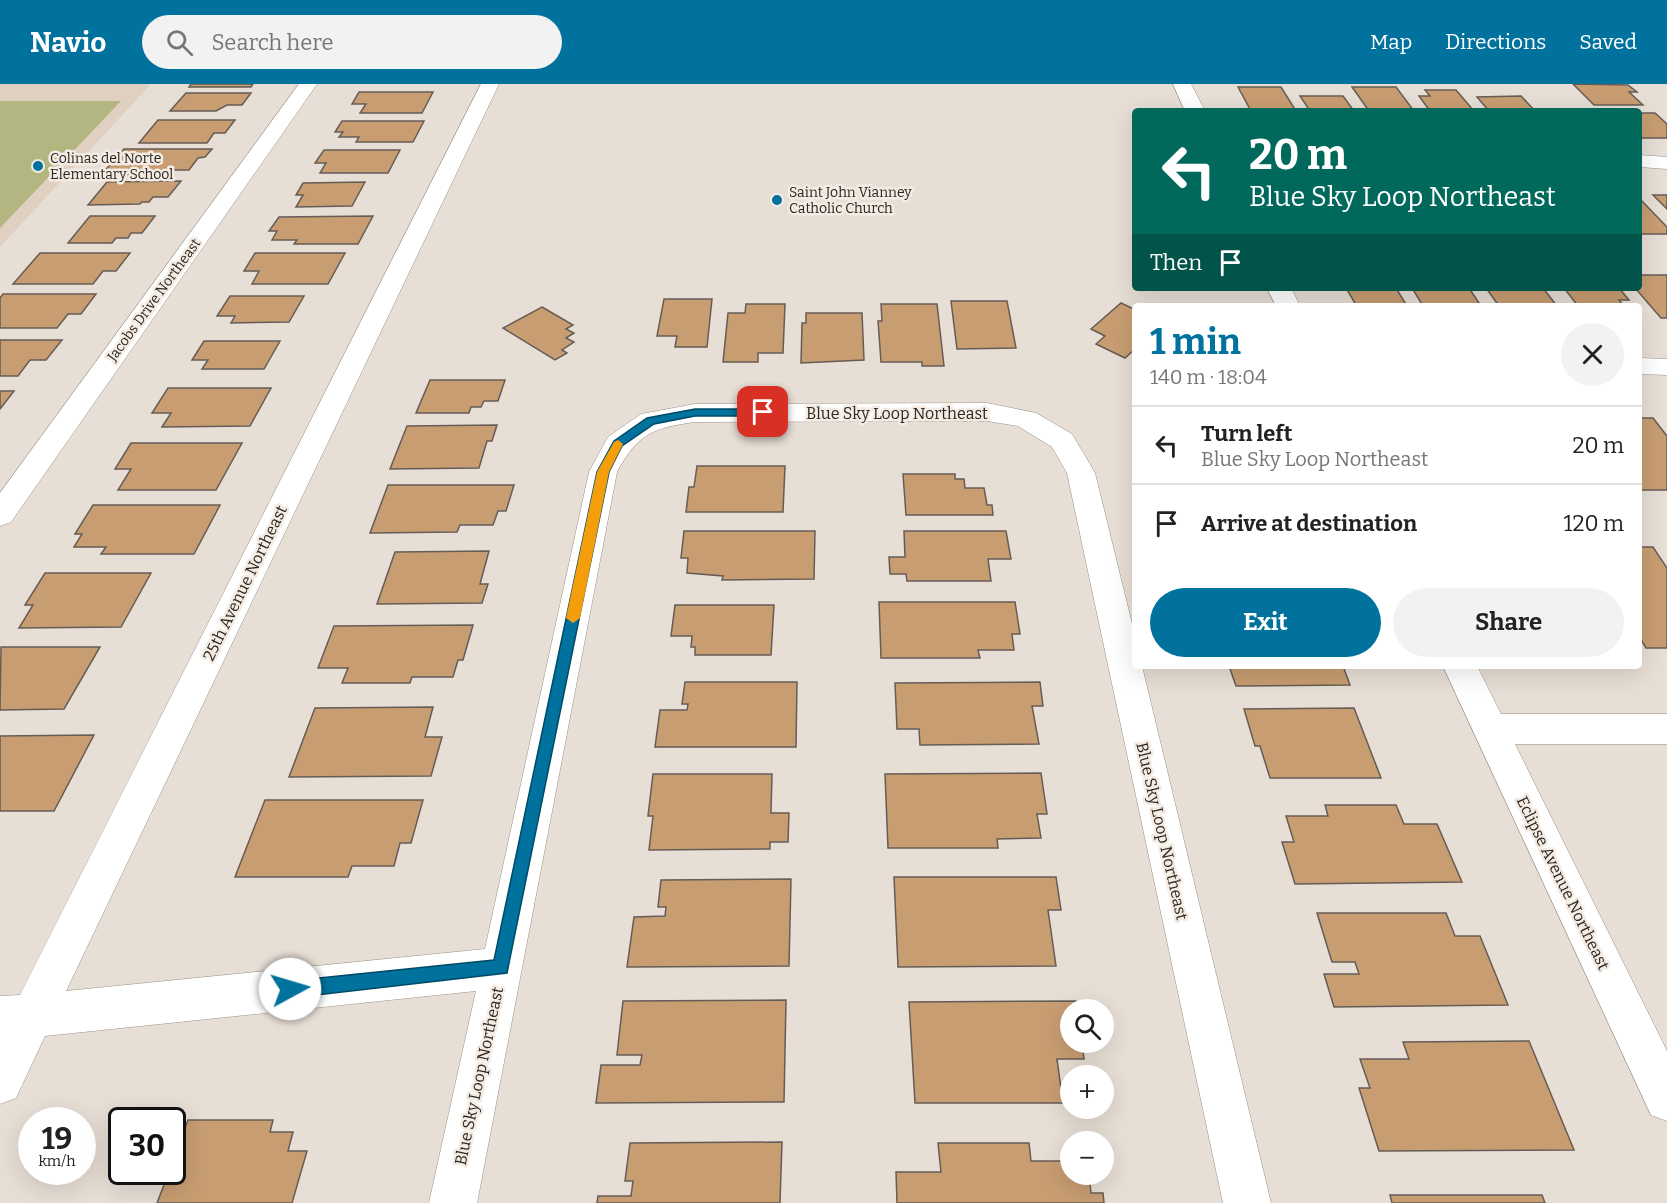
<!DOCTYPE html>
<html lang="en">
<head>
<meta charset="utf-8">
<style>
  :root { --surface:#fff; --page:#f2f2f2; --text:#222; --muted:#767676; --line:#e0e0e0; --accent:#00729d }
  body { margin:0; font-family:Bitter,serif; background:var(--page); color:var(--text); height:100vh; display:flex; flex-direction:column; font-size:22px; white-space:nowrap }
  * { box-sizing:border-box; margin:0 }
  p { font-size:20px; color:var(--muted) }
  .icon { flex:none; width:33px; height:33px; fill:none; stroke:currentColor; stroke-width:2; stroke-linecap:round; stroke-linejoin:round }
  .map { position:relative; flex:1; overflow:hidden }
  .sheet { position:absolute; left:1132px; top:219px; width:510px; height:366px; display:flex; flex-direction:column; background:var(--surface); border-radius:6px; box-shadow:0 6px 24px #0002 }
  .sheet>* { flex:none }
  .top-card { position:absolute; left:1132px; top:24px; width:510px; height:183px; border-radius:6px; box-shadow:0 6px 24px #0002; background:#00695c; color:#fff; overflow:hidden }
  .tools { position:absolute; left:1060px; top:915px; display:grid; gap:12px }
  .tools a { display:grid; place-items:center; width:54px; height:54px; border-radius:50%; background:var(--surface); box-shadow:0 6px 24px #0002; font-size:30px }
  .speed { position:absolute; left:18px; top:1023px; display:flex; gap:12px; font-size:30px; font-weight:700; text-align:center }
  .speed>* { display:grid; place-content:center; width:78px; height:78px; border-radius:50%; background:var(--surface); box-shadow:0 6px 24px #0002; line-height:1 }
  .speed small { font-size:15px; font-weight:400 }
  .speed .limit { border:3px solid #111; border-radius:9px; background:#fff; color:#111 }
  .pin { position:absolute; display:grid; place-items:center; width:51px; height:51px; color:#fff; margin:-26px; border-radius:12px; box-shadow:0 3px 9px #0006 }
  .me { position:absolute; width:66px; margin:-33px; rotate:84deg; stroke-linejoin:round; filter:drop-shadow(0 0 4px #0008) }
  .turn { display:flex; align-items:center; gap:21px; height:126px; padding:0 18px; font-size:27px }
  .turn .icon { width:78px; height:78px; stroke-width:2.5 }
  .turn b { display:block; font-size:42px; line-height:51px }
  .then { display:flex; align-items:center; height:57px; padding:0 18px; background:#0003; gap:12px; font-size:22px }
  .round { display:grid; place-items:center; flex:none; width:63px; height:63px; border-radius:32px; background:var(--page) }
  .overview { display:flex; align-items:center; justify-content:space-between; height:102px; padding:0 18px }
  h1 { font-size:36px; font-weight:700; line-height:45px; color:var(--accent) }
  .action { display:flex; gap:12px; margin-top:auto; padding:12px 18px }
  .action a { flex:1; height:69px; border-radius:36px; background:var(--accent); color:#fff; font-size:24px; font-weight:700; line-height:69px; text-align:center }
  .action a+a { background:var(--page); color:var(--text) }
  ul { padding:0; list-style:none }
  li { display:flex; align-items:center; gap:18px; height:78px; padding:0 18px; border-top:2px solid var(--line) }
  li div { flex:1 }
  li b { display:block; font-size:22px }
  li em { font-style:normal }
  header { display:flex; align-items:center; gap:36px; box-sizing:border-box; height:84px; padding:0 30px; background:var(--accent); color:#fff }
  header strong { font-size:28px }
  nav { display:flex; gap:33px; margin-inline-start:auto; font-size:21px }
  .search { width:420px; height:54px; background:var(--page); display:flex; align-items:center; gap:15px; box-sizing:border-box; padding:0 21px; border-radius:33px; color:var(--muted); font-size:22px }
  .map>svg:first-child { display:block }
  .built { fill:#dfd0c2 }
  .green { fill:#b4b681 }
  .building { fill:#c89d72; stroke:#655d56; stroke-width:1.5 }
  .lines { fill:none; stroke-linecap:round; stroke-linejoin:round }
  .street-casing { stroke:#9a9289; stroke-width:1 }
  .street { fill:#fff; fill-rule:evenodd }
  .route { fill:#00729d; stroke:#004a66; stroke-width:1.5 }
  .slow { fill:#f59e0b }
  .poi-dot { fill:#00729d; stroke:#f4ebe3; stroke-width:2 }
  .labels { text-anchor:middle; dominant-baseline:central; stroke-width:5; stroke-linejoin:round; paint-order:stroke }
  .far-poi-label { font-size:14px; fill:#2a2623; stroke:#f4ebe3; text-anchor:start }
  .far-street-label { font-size:14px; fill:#2a2623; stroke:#f4ebe3 }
  .street-label { font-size:16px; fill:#2a2623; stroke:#f4ebe3 }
</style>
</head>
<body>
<header>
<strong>Navio</strong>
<div class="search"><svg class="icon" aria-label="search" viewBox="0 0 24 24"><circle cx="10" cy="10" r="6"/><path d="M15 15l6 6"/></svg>Search here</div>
<nav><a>Map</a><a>Directions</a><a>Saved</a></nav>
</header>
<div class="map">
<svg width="1667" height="1119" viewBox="0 0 1667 1119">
  <rect width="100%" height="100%" fill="#e7ded5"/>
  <!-- built -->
  <path class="built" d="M0 0H151L0 163Z"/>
  <!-- green -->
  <path class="green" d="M0 17H121L0 144Z"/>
  <!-- building -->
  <g class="building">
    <path d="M191 0H253L251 3H189Z"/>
    <path d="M1573 0 1628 1 1637 8H1629L1643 21H1594Z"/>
    <path d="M1238 3H1281L1296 27H1251Z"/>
    <path d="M1352 3H1396L1414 27H1369Z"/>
    <path d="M1425 6H1456L1474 27H1430L1419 12H1430Z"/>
    <path d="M359 8H433L422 29H360L366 20H352Z"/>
    <path d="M186 9H251L242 21H227L216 27H170Z"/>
    <path d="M1300 12H1343L1354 27H1310Z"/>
    <path d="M1521 12 1535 27H1489L1477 13Z"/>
    <path d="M1640 29H1655L1667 40V54H1640Z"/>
    <path d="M158 36H235L225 49H214L207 59H139Z"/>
    <path d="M342 37H424L413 58H356L359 53H339L343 48H335Z"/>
    <path d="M124 65H212L205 73 198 74 189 86H165L162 90 101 91Z"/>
    <path d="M324 66H400L388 89H320L326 79H315Z"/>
    <path d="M181 97 168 113H153L149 118H142L140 120 88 121 107 98Z"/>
    <path d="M365 98 352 122 296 123 303 111H296L303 99Z"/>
    <path d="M1653 111H1667V125Z"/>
    <path d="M1640 115 1667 143V150H1640Z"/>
    <path d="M90 132H155L142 149H131L128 154H116L112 159H68Z"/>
    <path d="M373 132 358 160H294L297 156H272L277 147H269L279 133Z"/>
    <path d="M40 169H130L116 187H103L93 200H13Z"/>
    <path d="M255 169H345L328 200H252L259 187H244Z"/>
    <path d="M1640 191H1667V234H1661L1635 204H1640Z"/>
    <path d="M1346 204H1396L1407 222 1356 221Z"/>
    <path d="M1412 204H1469L1481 222H1423Z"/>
    <path d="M1486 204H1543L1557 222H1499Z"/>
    <path d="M1564 204H1619L1629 216H1619L1624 222H1578Z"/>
    <path d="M3 210H96L81 230H68L57 244H0V214Z"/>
    <path d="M230 212H304L289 238 231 239 235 232H217Z"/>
    <path d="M664 215H712L707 263H675L677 252H657Z"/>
    <path d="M951 217H1007L1016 264 957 265Z"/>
    <path d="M1121 219 1136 226V264L1125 274 1096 260 1105 252 1091 245Z"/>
    <path d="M746 220H785L783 269H758V278H723L728 229H745Z"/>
    <path d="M881 220H937L944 282H922V278H881L878 237H882Z"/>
    <path d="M542 223 573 241 566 245 574 249 566 254 574 258 562 266 567 269 555 276 503 244Z"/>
    <path d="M806 229H862L864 276 801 279 802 239H806Z"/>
    <path d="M0 256H62L46 276H30L18 292H0Z"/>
    <path d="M204 257H280L264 285H202L208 276H192Z"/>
    <path d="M430 296H505L498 317H484L481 323H471L469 329H416Z"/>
    <path d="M168 304H271L250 342 162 343 171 329H152Z"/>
    <path d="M0 307H14L0 325Z"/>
    <path d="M1640 334H1653L1667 352V406H1641L1640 404Z"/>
    <path d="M497 341 492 357H487L479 384 390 385 407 342Z"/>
    <path d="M131 359H242L216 406H118L131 385H115Z"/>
    <path d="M697 382H785L783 428H686L689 403H694Z"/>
    <path d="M903 390H955V395H964L965 404H984L987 421H992L993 431H906Z"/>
    <path d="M388 401H514L506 427H498L493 441H460L457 448 370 449Z"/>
    <path d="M93 421H220L194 470H101L106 463H74L82 450H75Z"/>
    <path d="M684 447H815L814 495 722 496 723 492 687 489 688 474H681Z"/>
    <path d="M904 447H1006L1011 475H988L991 497H907L906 490H890L889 473H905Z"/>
    <path d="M1640 463H1653L1667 484V564H1646L1640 554Z"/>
    <path d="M489 467 480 500H488L482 519 377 520 395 468Z"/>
    <path d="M45 489H151L121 543 19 544 33 521H25Z"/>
    <path d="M879 518H1015L1020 550H1012L1014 566H978L980 574H881Z"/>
    <path d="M675 521H774L771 571H695V563H691L692 552H671Z"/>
    <path d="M473 541 463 576H458L453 593H412L410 599H342L348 584H318L334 542Z"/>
    <path d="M1 563H100L64 625 0 626Z"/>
    <path d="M1229 582H1343L1350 601 1236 602Z"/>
    <path d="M685 598H797L796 663H655L660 626H687L688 620H682Z"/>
    <path d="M1040 598 1043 622H1032L1039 660 920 661 919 645H897L895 599Z"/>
    <path d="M433 623 425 653H442L431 692 289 693 315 624Z"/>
    <path d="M1354 624 1381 694H1270L1260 662H1255L1244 625Z"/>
    <path d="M94 651 54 727H0V652Z"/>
    <path d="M1041 689 1047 730H1037L1041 754 997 755 998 764H888L885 690Z"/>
    <path d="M653 690H772L771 729H789L788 758H770V765L649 766 653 732H648Z"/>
    <path d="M265 716H423L411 759H400L394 782H352L348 793H235Z"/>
    <path d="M1325 721H1396L1404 740H1437L1462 798 1295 800 1282 758H1294L1286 732H1328Z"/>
    <path d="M894 793H1056L1061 826H1048L1056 882 898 883Z"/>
    <path d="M791 795 789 882 627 883 634 833 665 832 666 823H658L661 796Z"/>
    <path d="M1317 829H1446L1455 852H1480L1508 921 1334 923 1324 890H1359L1355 878H1332Z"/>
    <path d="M786 916 784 1018 596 1019 601 981H640L642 971H617L623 917Z"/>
    <path d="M1076 917 1077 926H1071V958H1082L1084 975H1057L1063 1019H915L909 918Z"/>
    <path d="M1529 957 1574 1066 1379 1067 1359 1004H1370L1360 975H1409L1403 958Z"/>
    <path d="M188 1036H273L270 1048H293L288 1067H307L292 1119H157L169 1088H172V1077Z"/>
    <path d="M782 1058 780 1119H597L598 1112H631L633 1097H625L630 1059Z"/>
    <path d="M938 1059H1029L1031 1077H1071V1090H1089L1091 1109H1103L1104 1119H897L896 1088H941Z"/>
    <path d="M1390 1111H1542L1545 1119H1392Z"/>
  </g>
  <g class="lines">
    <!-- street casing -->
    <g class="street-casing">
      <g id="street">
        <path d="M299 0H317L11 438 0 442V409Z"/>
        <path d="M481 0H499L66 907 485 865 589 388 608 353 641 330 695 320 987 319 1036 329 1072 350 1095 389 1136 556V582H1142L1271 1119H1223L1067 389 1052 363 1018 342 987 337 695 338C653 344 638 349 617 388L477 1119H429L476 907 45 952 16 1014 0 1020V912L20 911Z"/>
        <path d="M1173 0H1191L1205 27H1185Z"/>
        <path d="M1640 71 1667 73V85L1640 83Z"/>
        <path d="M1267 204H1291L1300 222H1276Z"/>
        <path d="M1640 274 1667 275V291L1640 290Z"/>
        <path d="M1443 582H1477L1501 630H1667V660H1515L1667 967V1037L1651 1031Z"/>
      </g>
    </g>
    <!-- street -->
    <use href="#street" class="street"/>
  </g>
  <!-- route -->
  <path class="route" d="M695 325H763L768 328 763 332H695L654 340 622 362 609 388 507 889 290 914 284 911 282 905 284 899 290 897 494 876 597 388 614 357 647 334Z"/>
  <!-- slow -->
  <path class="slow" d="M618 356 623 360 609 388 580 534 573 539 566 534 597 388 614 358Z"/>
  <!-- markers -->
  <g class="poi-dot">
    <circle cx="38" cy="82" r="6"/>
    <circle cx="777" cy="116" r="6"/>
  </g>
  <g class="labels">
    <!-- far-poi labels -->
    <g class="far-poi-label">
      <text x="50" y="74">Colinas del Norte<tspan x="50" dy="16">Elementary School</tspan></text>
      <text x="789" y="108">Saint John Vianney<tspan x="789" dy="16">Catholic Church</tspan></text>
    </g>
    <!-- far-street labels -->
    <g class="far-street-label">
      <text transform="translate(154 216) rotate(-54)">Jacobs Drive Northeast</text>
    </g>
    <!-- street labels -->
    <g class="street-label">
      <text x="897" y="329">Blue Sky Loop Northeast</text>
      <text transform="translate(245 499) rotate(-64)">25th Avenue Northeast</text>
      <text transform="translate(1162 747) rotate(77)">Blue Sky Loop Northeast</text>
      <text transform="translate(1563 799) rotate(64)">Eclipse Avenue Northeast</text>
      <text transform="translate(479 992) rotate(-78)">Blue Sky Loop Northeast</text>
    </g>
  </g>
</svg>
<div class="tools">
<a><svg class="icon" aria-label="search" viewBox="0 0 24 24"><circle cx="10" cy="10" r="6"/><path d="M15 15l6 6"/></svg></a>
<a>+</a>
<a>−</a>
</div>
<div class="speed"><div>19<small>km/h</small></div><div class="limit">30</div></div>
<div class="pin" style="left:763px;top:328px;background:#d93025"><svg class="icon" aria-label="arrive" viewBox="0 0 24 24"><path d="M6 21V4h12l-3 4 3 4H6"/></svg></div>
<svg class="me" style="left:290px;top:905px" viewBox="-20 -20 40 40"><circle r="19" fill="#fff"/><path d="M0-13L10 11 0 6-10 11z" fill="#00729d"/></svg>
<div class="top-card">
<div class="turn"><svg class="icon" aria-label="left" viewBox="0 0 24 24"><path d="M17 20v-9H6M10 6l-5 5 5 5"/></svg><div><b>20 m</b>Blue Sky Loop Northeast</div></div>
<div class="then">Then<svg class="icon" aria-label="arrive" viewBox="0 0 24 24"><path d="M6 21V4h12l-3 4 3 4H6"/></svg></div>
</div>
<section class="sheet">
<div class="overview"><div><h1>1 min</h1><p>140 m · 18:04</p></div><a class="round"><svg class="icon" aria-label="close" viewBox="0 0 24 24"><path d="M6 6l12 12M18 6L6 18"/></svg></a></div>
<ul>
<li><svg class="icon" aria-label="left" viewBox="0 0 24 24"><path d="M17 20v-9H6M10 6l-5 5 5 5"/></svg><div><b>Turn left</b><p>Blue Sky Loop Northeast</p></div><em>20 m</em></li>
<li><svg class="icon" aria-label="arrive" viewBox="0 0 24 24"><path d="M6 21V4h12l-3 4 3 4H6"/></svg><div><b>Arrive at destination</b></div><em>120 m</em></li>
</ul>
<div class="action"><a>Exit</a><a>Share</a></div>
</section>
</div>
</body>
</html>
